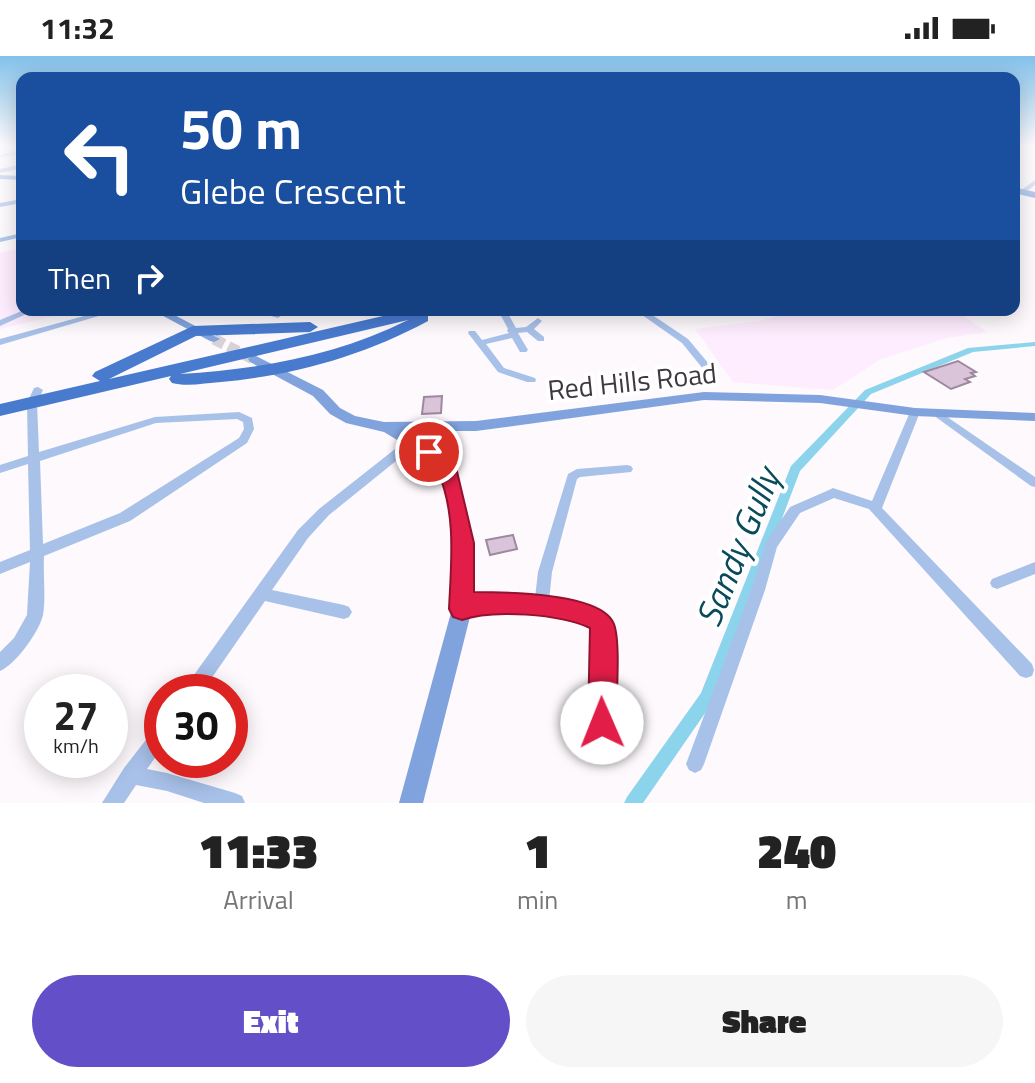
<!DOCTYPE html>
<html lang="en">
<head>
<meta charset="utf-8">
<style>
  :root { --surface:#fff; --page:#f6f6f6; --text:#222; --muted:#767676; --accent:#634fc7 }
  body { margin:0; font-family:"Titillium Web",sans-serif; background:var(--page); color:var(--text); height:100vh; display:flex; flex-direction:column; font-size:30px; white-space:nowrap }
  * { box-sizing:border-box; margin:0 }
  p { font-size:26px; color:var(--muted) }
  .icon { flex:none; width:44px; height:44px; fill:none; stroke:currentColor; stroke-width:2; stroke-linecap:round; stroke-linejoin:round }
  .map { position:relative; height:747px; overflow:hidden }
  .details { display:flex; flex-direction:column; background:var(--surface); flex:1 }
  .details>* { flex:none }
  .guide { position:absolute; left:16px; top:16px; width:1004px; height:244px; border-radius:16px; box-shadow:0 4px 20px #0003; background:#1a4fa0; color:#fff; overflow:hidden }
  .speed { position:absolute; left:24px; top:618px; display:flex; gap:16px; font-size:40px; font-weight:700; text-align:center }
  .speed>* { display:grid; place-content:center; width:104px; height:104px; border-radius:50%; background:var(--surface); box-shadow:0 4px 20px #0003; line-height:1 }
  .speed small { font-size:20px; font-weight:400 }
  .speed .limit { border:12px solid #d22; background:#fff; color:#111 }
  .pin { position:absolute; display:grid; place-items:center; width:68px; height:68px; color:#fff; margin:-34px; border:4px solid #fff; border-radius:50%; box-shadow:0 2px 8px #0007 }
  .me { position:absolute; width:88px; margin:-44px; rotate:359deg; stroke-linejoin:round; filter:drop-shadow(0 0 6px #0008) }
  .turn { display:flex; align-items:center; gap:28px; height:168px; padding:0 32px; font-size:36px }
  .turn .icon { width:104px; height:104px; stroke-width:2.5 }
  .turn b { display:block; font-size:56px; line-height:68px }
  .then { display:flex; align-items:center; height:76px; padding:0 32px; background:#0003; gap:16px; font-size:30px }
  .eta { display:flex; justify-content:space-evenly; align-items:center; height:136px; text-align:center }
  .eta b { font-size:48px; font-weight:800; line-height:56px }
  .action { display:flex; gap:16px; margin-top:auto; padding:16px 32px }
  .action a { flex:1; height:92px; border-radius:48px; background:var(--accent); color:#fff; font-size:32px; font-weight:800; line-height:92px; text-align:center }
  .action a+a { background:var(--page); color:var(--text) }
  .status { display:flex; justify-content:space-between; align-items:center; height:56px; padding:0 40px; background:var(--surface); direction:ltr }
  .status svg { height:22px; fill:currentColor }
  .map>svg:first-child { display:block }
  .built { fill:#feedfe }
  .lines { fill:none; stroke-linecap:round; stroke-linejoin:round }
  .stream { stroke:#8bd4ec; stroke-width:2 }
  .canal { fill:#8bd4ec; fill-rule:evenodd }
  .building { fill:#dac4da; stroke:#9d889d; stroke-width:2 }
  .secondary-tunnel { stroke:#d7d2d7; stroke-width:11; stroke-dasharray:11 5; stroke-linecap:butt }
  .street { fill:#a8c1e9; fill-rule:evenodd }
  .secondary { fill:#80a3de; fill-rule:evenodd }
  .primary { fill:#628dd6; fill-rule:evenodd }
  .highway { fill:#487ace; fill-rule:evenodd }
  .route { fill:#e11d48; stroke:#92132f; stroke-width:2 }
  .labels { text-anchor:middle; dominant-baseline:central; stroke-width:8; stroke-linejoin:round; paint-order:stroke }
  .street-label { font-size:28px; fill:#403841; stroke:#fff }
  .near-water-label { font-size:36px; font-style:italic; fill:#094a5b; stroke:#fff }
</style>
</head>
<body>
<div class="status"><b>11:32</b><svg viewBox="0 0 49 12"><path d="M0 12V9h3v3zM5 12V6h3v6zM10 12V3h3v9zM15 12V0h3v12zM26 1h20v11H26zM47 4h2v5h-2z"/></svg></div>
<div class="map">
<svg width="1035" height="747" viewBox="0 0 1035 747">
  <rect width="100%" height="100%" fill="#fdf9fd"/>
  <!-- built -->
  <g class="built">
    <path d="M22 192V254H77L0 273V197Z"/>
    <path d="M798 254H955L987 276 947 282 881 303 833 334 733 326 695 273 759 265Z"/>
  </g>
  <g class="lines">
    <!-- stream -->
    <path class="stream" d="M4 99 22 94"/>
    <!-- canal -->
    <g class="canal">
      <path d="M22 96V98L0 101V99Z"/>
      <path d="M1035 286V290L973 296 871 338 800 415 712 647 643 747H624L627 741 701 637 791 410 865 334 968 292Z"/>
    </g>
  </g>
  <!-- building -->
  <g class="building">
    <path d="M958 305 976 316 971 317 975 320 965 323 970 326 951 333 924 316Z"/>
    <path d="M442 340 441 357 422 358 424 341Z"/>
    <path d="M513 479 517 493 490 499 486 484Z"/>
  </g>
  <g class="lines">
    <!-- secondary-tunnel -->
    <path class="secondary-tunnel" d="M214 283 253 303"/>
    <!-- street -->
    <g class="street">
      <path d="M22 108V112L0 117V113Z"/>
      <path d="M1035 124V129L1024 137H1020V135Z"/>
      <path d="M22 143V147L0 151V147Z"/>
      <path d="M22 177V181L0 186V182Z"/>
      <path d="M24 254H35L0 270V264Z"/>
      <path d="M106 254H119L0 289V283Z"/>
      <path d="M270 254H289L278 262 271 260Z"/>
      <path d="M498 254H506L516 272 526 271 538 262 542 265 534 273 544 281V285H538L527 276 518 277 528 294 526 296H520L512 282 486 288 504 312 535 322 536 324 535 326H527L498 316 468 277 469 275H475L482 284 509 277 507 275 508 273Z"/>
      <path d="M635 254H645L688 283 714 314 712 326H704L703 324 704 314 682 287Z"/>
      <path d="M38 331 43 334 37 347 39 396 155 361 239 356 252 362 254 373 247 387 130 465 44 500C43 518 46 542 43 559 39 576 16 608 0 615V596L14 582 27 559 30 506 0 518V506L30 494 28 408 0 417V409L28 400 27 347 34 332ZM237 363 243 366 244 373 239 382 120 457 43 488 40 405 156 367Z"/>
      <path d="M915 353 920 356 882 452 1032 608 1034 614 1032 620 1026 622 1020 620 869 453 834 442 800 457 777 491 765 534 704 708 701 714 695 717 689 714 686 708 751 534 766 486 790 451 829 434 833 432 872 445 910 356Z"/>
      <path d="M937 354 1035 421V431L1031 430 933 359 932 357 933 355Z"/>
      <path d="M413 381 417 382 419 385 417 388 329 459 308 482 272 534 344 549 349 551 352 556 349 561 344 563 265 545 202 636H184L186 630 298 474 319 453 409 382Z"/>
      <path d="M627 409 631 410 633 413 631 416 580 421 577 423 552 516 549 545 598 555 611 571V667L608 673 602 676 596 673 593 667 595 573 589 566 526 554 491 553 476 555 462 560 457 558 455 553 457 548C483 539 507 539 535 542L538 516 568 418 577 413Z"/>
      <path d="M1035 506V518L997 533 992 531 990 527 992 523Z"/>
      <path d="M162 668V692L147 713 167 717 235 737 242 740 245 747H204L167 735 136 729 124 747H102L124 712 156 671Z"/>
    </g>
    <!-- secondary -->
    <g class="secondary">
      <path d="M0 119 22 120V124L0 123Z"/>
      <path d="M152 254H165L220 283 214 286 210 285Z"/>
      <path d="M254 299 323 334 340 352 355 360 384 366 476 365 704 336 820 339 915 352 1035 357V365L915 360 820 347 704 344 476 375H450L449 394 465 451 472 487V553L423 747H399L452 553 454 487 449 451 438 409 384 376 346 367 330 358 313 340 250 306 248 303ZM404 375H436L435 393Z"/>
    </g>
    <!-- primary -->
    <path class="primary" d="M1014 131 1035 136V142L1014 137Z"/>
    <!-- highway -->
    <path class="highway" d="M409 254H437L428 259V265C363 300 295 319 221 326 206 327 187 331 172 327L169 323 171 320 0 360V348L100 325 92 320 95 316 193 270 310 266 318 271 310 276 196 280 109 323ZM408 264C336 300 260 313 180 318Z"/>
  </g>
  <!-- sky -->
  <linearGradient id="sky" x2="0" y2="1"><stop stop-color="#83c1ea"/><stop offset="0.46" stop-color="#fefcfe"/><stop offset="1" stop-color="#fefcfe" stop-opacity="0"/></linearGradient>
  <rect width="1035" height="196" fill="url(#sky)"/>
  <!-- route -->
  <path class="route" d="M429 389 455 407 474 487V536C504 536 602 536 614 568 621 587 616 644 616 667L612 677 602 682 592 677 588 667 590 572C560 558 492 553 462 564L453 561 449 553C451 509 457 456 437 414 434 406 425 403 420 396Z"/>
  <g class="labels">
    <!-- street labels -->
    <g class="street-label">
      <text transform="translate(632 325) rotate(-6)">Red Hills Road</text>
    </g>
    <!-- near-water labels -->
    <g class="near-water-label">
      <text transform="translate(737 491) rotate(-68)">Sandy Gully</text>
    </g>
  </g>
</svg>
<div class="speed"><div>27<small>km/h</small></div><div class="limit">30</div></div>
<div class="pin" style="left:429px;top:396px;background:#d93025"><svg class="icon" aria-label="arrive" viewBox="0 0 24 24"><path d="M6 21V4h12l-3 4 3 4H6"/></svg></div>
<svg class="me" style="left:602px;top:667px" viewBox="-20 -20 40 40"><circle r="19" fill="#fff"/><path d="M0-13L10 11 0 6-10 11z" fill="#e11d48"/></svg>
<div class="guide">
<div class="turn"><svg class="icon" aria-label="left" viewBox="0 0 24 24"><path d="M17 20v-9H6M10 6l-5 5 5 5"/></svg><div><b>50 m</b>Glebe Crescent</div></div>
<div class="then">Then<svg class="icon" aria-label="right" viewBox="0 0 24 24"><path d="M7 20v-9h11M14 6l5 5-5 5"/></svg></div>
</div>
</div>
<section class="details">
<div class="eta">
<div><b>11:33</b><p>Arrival</p></div>
<div><b>1</b><p>min</p></div>
<div><b>240</b><p>m</p></div>
</div>
<div class="action"><a>Exit</a><a>Share</a></div>
</section>
</body>
</html>
